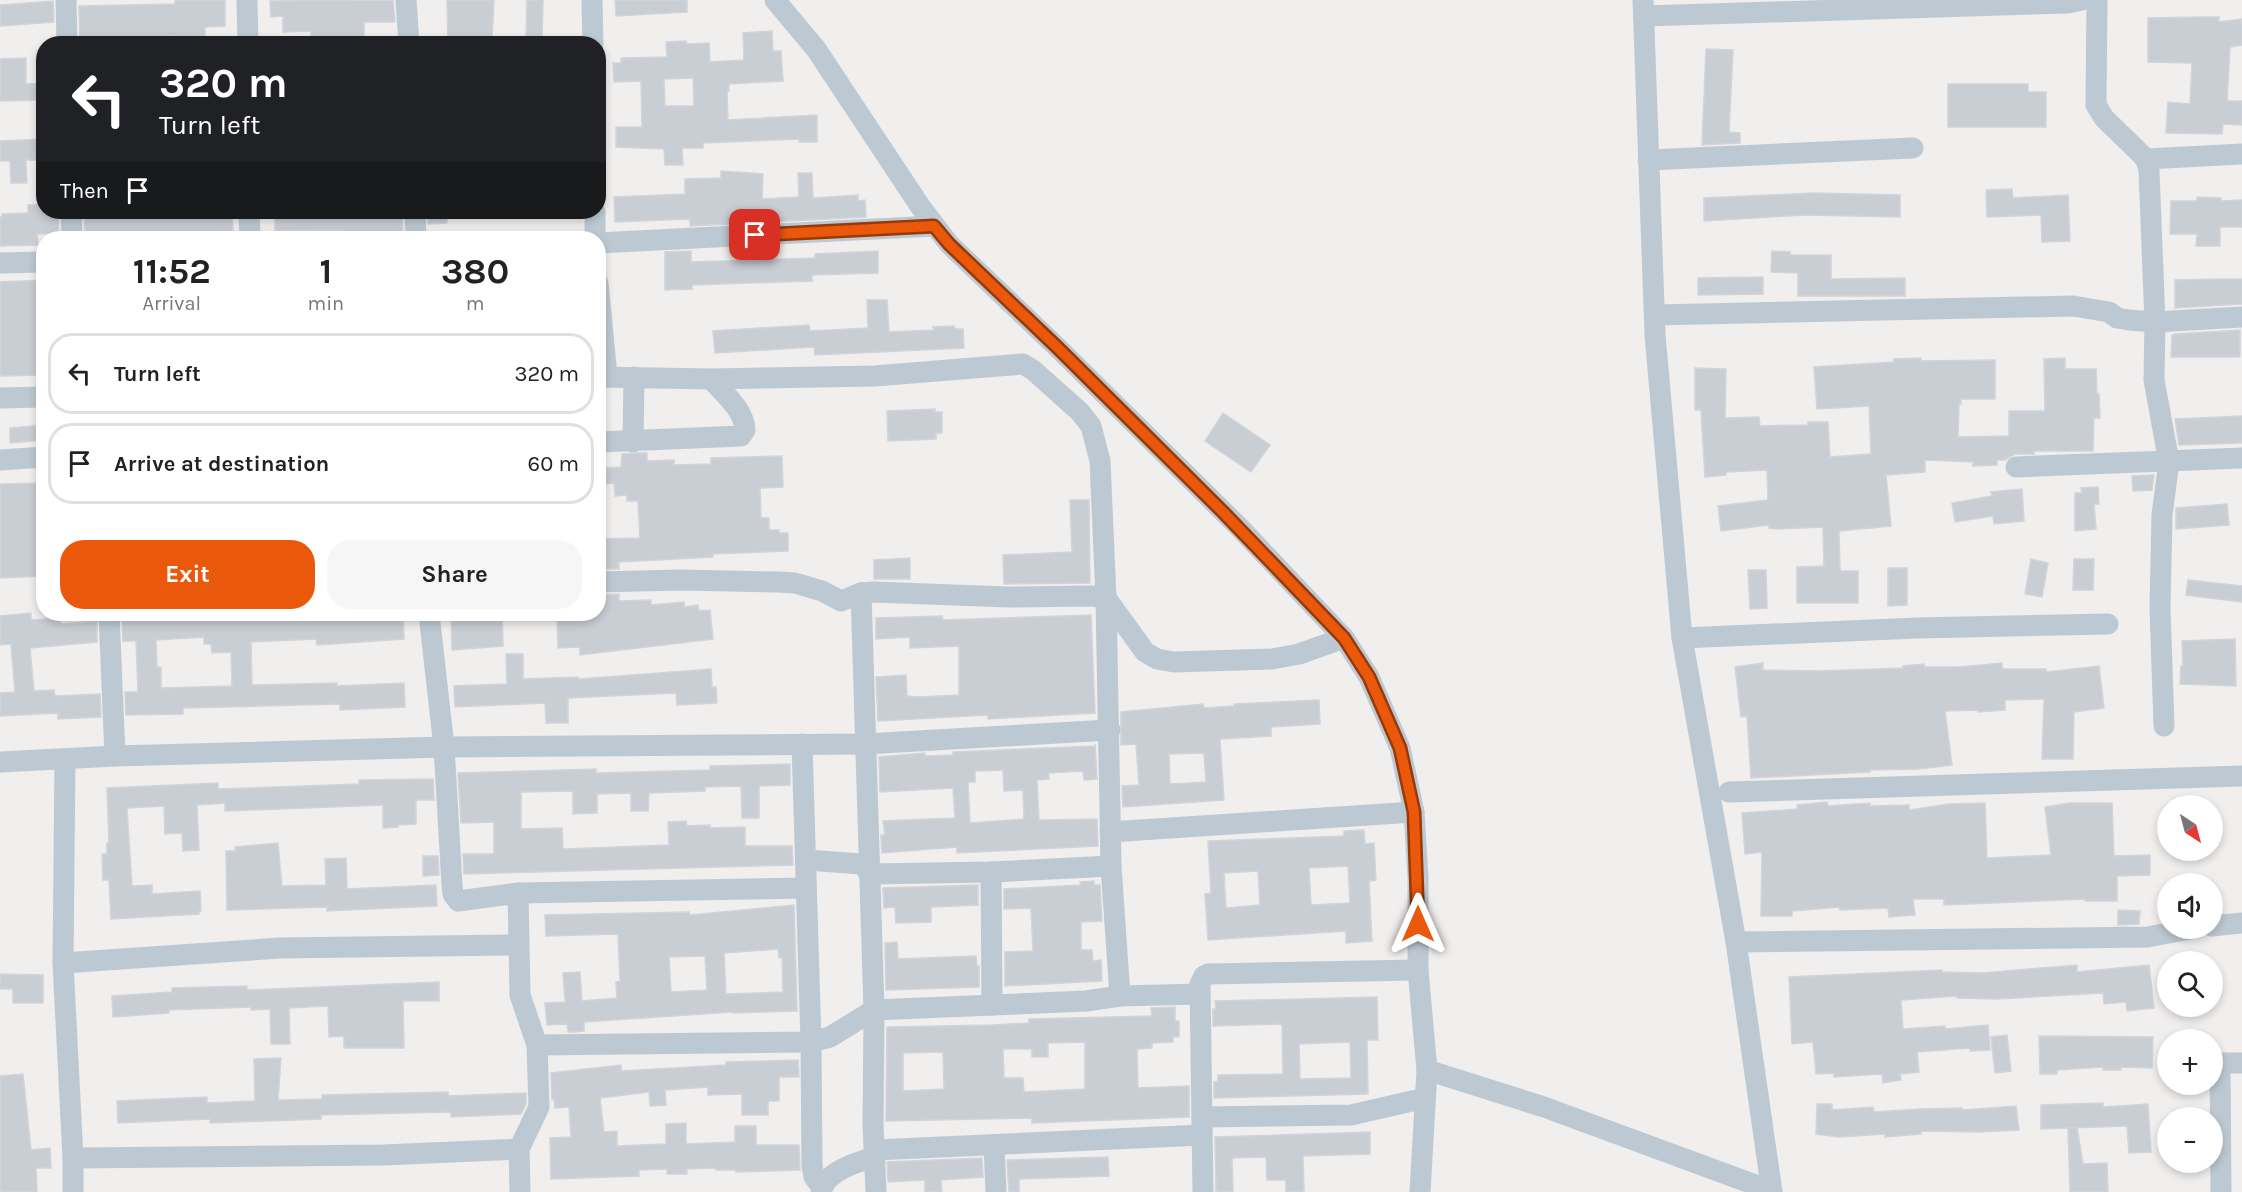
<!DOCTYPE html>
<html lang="en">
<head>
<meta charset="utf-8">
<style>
  :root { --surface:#fff; --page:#f6f6f6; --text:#222; --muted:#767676; --line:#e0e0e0; --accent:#ea580c }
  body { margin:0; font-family:Karla,sans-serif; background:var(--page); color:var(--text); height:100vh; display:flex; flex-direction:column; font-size:22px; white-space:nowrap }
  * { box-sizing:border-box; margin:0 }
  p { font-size:20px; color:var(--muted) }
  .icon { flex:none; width:33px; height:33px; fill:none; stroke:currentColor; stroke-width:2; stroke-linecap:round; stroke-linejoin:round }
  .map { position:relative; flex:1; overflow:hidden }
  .details { position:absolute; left:36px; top:231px; width:570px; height:390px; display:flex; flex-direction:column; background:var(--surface); border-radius:24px; box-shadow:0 3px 9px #0003 }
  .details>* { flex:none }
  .hud { position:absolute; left:36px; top:36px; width:570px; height:183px; border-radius:24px; box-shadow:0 3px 9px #0003; background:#202124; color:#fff; overflow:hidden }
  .needle { width:39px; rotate:144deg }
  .tools { position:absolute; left:2157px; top:795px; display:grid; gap:12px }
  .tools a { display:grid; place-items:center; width:66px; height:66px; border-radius:50%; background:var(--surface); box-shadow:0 3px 9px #0003; font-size:30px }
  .pin { position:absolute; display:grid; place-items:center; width:51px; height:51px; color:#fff; margin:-26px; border-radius:12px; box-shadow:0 3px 9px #0006 }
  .me { position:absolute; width:66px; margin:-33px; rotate:0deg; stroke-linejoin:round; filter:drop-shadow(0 0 4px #0008) }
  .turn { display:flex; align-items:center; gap:21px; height:126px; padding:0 24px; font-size:27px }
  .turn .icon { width:78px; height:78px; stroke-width:2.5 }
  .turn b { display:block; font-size:42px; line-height:51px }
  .then { display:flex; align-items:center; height:57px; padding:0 24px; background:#0003; gap:12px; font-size:22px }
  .eta { display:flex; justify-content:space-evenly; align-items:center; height:102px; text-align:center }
  .eta b { font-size:36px; font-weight:700; line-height:42px }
  .primary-button { display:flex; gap:12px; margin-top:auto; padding:12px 24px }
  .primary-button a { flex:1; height:69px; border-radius:24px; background:var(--accent); color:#fff; font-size:24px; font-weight:700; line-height:69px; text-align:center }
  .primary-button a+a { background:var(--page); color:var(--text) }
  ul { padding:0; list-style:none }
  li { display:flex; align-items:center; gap:18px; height:81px; margin:0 12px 9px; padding:0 12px; border:3px solid var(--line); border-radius:24px }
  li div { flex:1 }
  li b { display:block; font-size:22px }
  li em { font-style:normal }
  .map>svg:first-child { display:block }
  .building { fill:#c9cdd4; stroke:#d1d4da; stroke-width:1.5; fill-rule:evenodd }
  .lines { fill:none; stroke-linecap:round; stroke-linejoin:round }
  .minor { stroke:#bdc9d2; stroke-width:21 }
  .route-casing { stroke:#983908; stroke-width:15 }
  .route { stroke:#ea580c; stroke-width:10 }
</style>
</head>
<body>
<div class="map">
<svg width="2242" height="1192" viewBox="0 0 2242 1192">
  <rect width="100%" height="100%" fill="#f1eeee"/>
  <!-- building -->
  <g class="building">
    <path d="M175 0H225V26L205 27V39L178 40V36L133 38V44H80L79 6 175 4Z"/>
    <path d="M393 0 395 22H364V41H328V44H311V31L283 32V16L271 17 270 1Z"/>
    <path d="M447 0H494L492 39 467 38V43H448Z"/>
    <path d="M527 0H543L542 39 526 38Z"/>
    <path d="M615 0H687V12L616 16Z"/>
    <path d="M53 1 54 22 0 26V5Z"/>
    <path d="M2201 17H2219V22L2242 19V45L2230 47 2227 101H2242V125L2223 124 2222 134 2166 133 2168 102 2190 104 2192 63 2148 62V18Z"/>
    <path d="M772 31 773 51H781L783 81 729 84V91H727L728 120 817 115V142H799V139L703 143V148H682L683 165H665L664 149 616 147V127H642L641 81 614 82 613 63H621V58L667 57 666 42 686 41 687 44 709 43 710 62 744 60 743 33ZM693 78 694 106H665L664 79Z"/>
    <path d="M1706 49 1733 50 1729 132 1740 133V143L1702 145Z"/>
    <path d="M26 58V84L44 83V100L0 101V59Z"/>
    <path d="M1948 84H2028V92H2046V127H1948Z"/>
    <path d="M44 139V160H26L27 183H11L10 161H0V141Z"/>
    <path d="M721 171 763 174 762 199 799 197 798 173H812L813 198 858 195V201L865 200 866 217 690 226V219L615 222 614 197 685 194V179L721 178Z"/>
    <path d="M2012 189 2013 198 2068 195 2070 241 2042 242 2041 215 1987 217 1986 190Z"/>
    <path d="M1814 193 1900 195V217L1804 215 1704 221V198Z"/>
    <path d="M2197 197 2221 198V201L2242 200V227H2220V246H2196L2197 234H2170L2171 201H2197Z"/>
    <path d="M44 204V212H58L59 233 37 234 38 245 0 246V217H2V214L28 213V205Z"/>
    <path d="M84 212H232L233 235 159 238H85Z"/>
    <path d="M275 212H402L403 236 343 234 342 230 275 231Z"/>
    <path d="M428 212H447V223L428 224Z"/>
    <path d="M691 251V262L815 258V254L878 251V273L812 275V281L692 285V289L665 290V252Z"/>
    <path d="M1772 251 1790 252V255H1831V279L1905 278V296H1798V273L1771 272Z"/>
    <path d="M1763 277V294L1698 295V278Z"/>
    <path d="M2218 279H2242V304L2175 308V280Z"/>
    <path d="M44 280V375L0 376V282Z"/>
    <path d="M867 300H887L889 332 934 330 933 327 954 326 955 329H963L964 348 815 355 814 347 715 353 713 331 809 325 810 331 868 328Z"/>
    <path d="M2240 330V357H2171L2172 335 2175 334Z"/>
    <path d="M1921 358V361L1995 360V399H1961V404H1959L1958 437 2009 436V411H2045L2044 359 2065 358V369H2096L2097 394H2099L2100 418H2094L2093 451H2034V454H2015L2005 460H1997V465L1973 466V462L1925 460V472L1886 475 1891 526 1839 531 1840 571H1858V603H1797V567L1824 566 1823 527 1776 529 1769 528V525L1721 531 1718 506 1768 500 1767 470 1726 472V475L1705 477 1701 410H1695V368L1726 369 1725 418 1759 417 1760 426 1808 425V422H1828L1830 457 1871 454 1869 406 1817 409 1814 367 1894 362V359Z"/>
    <path d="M935 409V412H942V433H936V439L888 441 887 411Z"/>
    <path d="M1223 413 1270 445 1251 472 1205 441Z"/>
    <path d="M2242 416V443L2179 445 2175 419Z"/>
    <path d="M44 425V440L10 443V428Z"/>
    <path d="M639 453H647V461L674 460V465L711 464V458L782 456 783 487 760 488 761 518H769V530H779V533H788V551L713 554V557L619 562V569H598V539L640 538 638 501H627V495L615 496 614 483 604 484V468L621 467 622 454Z"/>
    <path d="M2154 475 2152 490 2133 491 2132 476Z"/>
    <path d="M44 483V507H38L40 554 44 553V576L0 578V484Z"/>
    <path d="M2098 487 2099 504H2094L2096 529 2075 531V493H2082L2081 488Z"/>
    <path d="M2022 489 2024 521 1994 524 1993 516 1955 522 1952 503 1992 496 1991 492Z"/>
    <path d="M1070 500H1089L1090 583 1004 584 1003 555 1072 552Z"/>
    <path d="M2227 504 2229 525 2176 529V508Z"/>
    <path d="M910 558V579H874V560Z"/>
    <path d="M2031 559 2048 563 2042 597 2025 594Z"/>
    <path d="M2074 559H2094L2093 590H2073Z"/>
    <path d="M1888 568H1907V605L1888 606Z"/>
    <path d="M1748 570H1766L1767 608 1750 609Z"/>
    <path d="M2188 580 2242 586V602L2186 595Z"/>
    <path d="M619 594V601L651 600V605L684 602V607L698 605 699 611 710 610 713 639 580 655V647L558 648 557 614H598V595Z"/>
    <path d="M31 613V620L60 618 61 624 97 621V642L30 648 34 691 54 690 55 696 100 694 101 717 58 719V713L0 716V693L15 692 11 644 0 645V616Z"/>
    <path d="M125 614H202V616L253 614H403L404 639 317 645 316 639 251 642 252 685 337 683V686L404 683 405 707 340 710V704L183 708V714L126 715 125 692H138L136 641H123L122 621H126ZM204 637V644H211L212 653 231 652 232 686 161 688V667H157L156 640Z"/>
    <path d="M451 614H502L503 646 452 650Z"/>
    <path d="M1091 615 1095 713 988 719V715L878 721 876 677 906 675 907 696 919 697 959 695V646L910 648V637L876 639V618L942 616 943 620Z"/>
    <path d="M2235 639 2236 686 2180 684 2181 666H2183L2182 641Z"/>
    <path d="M506 654H523V679L578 677 579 679 711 669 712 687H716L717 703 677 705 676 693 568 698V723H546L545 703 455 707 454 686 507 684Z"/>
    <path d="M1763 663V670L1819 671 1903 668V666L1924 664V667H1959L2002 663V669H2046V672L2099 666 2104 708 2074 712 2073 759H2042L2044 699 2005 700V710L1978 712 1977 710 1945 711 1952 765 1919 769 1870 770V772L1751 778 1747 716 1741 717 1735 667Z"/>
    <path d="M1319 700 1320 724 1271 727V736L1220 739 1224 800 1123 807 1122 786 1139 785 1136 744 1121 745V712L1203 704 1204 708 1234 706V704ZM1204 753 1206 782 1170 784 1169 754Z"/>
    <path d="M1095 744 1097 779 1084 780 1083 771 1048 773 1049 779 1037 780 1039 820 1097 819 1098 846 957 853V847L882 853 881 835H885L883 821 955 818 953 788 880 792 879 757 925 753V756L953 755V752L1095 746ZM1003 770 1004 791 1023 790 1024 819 970 823 968 782H975V771Z"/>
    <path d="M790 764V785L759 786V818H742L741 786 705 787V791L649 793 648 811H631V793L597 794V813L573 814V791L521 792V829L562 828 563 849 669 845 668 822 686 821 687 826 710 825V828L745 827V846H792L793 865 464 874 463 854H494V822L461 823 458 773 596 769V773L710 770V766Z"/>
    <path d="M433 779 434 800H416V824L398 825V827L383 828V805L225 811V803L197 805 199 850 183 851 182 833 165 834 164 806 127 808 132 886 152 885V894L200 891 201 911H199V914L111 919 109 880H103L102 854H107V843H109L107 788 218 783V789L359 784V780Z"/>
    <path d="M1827 802 1828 806 1870 803V806L1909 805V810L1949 804 1985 803 1987 858 2051 855 2045 807 2069 803H2112L2114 856 2150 855V875L2117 876V901H2085V899L1944 905V899H1913L1915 915 1889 917 1888 908 1840 910V907L1792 911V916H1761L1762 852 1745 854 1742 813 1798 809 1797 805Z"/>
    <path d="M1364 830 1365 844 1374 843 1376 880 1369 881 1372 941 1346 943V931L1208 940 1205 894 1211 893 1208 841 1344 836V831ZM1348 866 1350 903 1311 905 1309 868ZM1258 871 1260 905 1226 908 1224 873Z"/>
    <path d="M278 843 282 886 326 885 325 859 346 858 347 889 436 885 437 906 327 911V907L227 910 226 851H236L235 847Z"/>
    <path d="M423 856H438L439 875 423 876Z"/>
    <path d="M1094 881V885H1100L1102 921 1081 922V950H1092L1093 961 1101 960 1102 981 1005 986V952L1033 951 1031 908 1004 909V889L1081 885 1080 882Z"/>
    <path d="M978 885V905L931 907V922L896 923 895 907 884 908 883 888Z"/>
    <path d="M794 905 797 1011 733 1013V1012L584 1022V1031L573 1032H568L567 1024 547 1025 545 1003 565 1002 563 973 580 972 582 1001 617 998 616 982 620 981 618 934 546 936 545 915 689 912 690 915ZM778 949 779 958 782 957 783 992 726 994 724 953ZM705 956 707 990 671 992 669 957Z"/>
    <path d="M2118 910 2140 911 2139 924 2118 925Z"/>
    <path d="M897 942 898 959 976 956 977 966H979V987L886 990 885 943Z"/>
    <path d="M2077 965V972L2149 965 2154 1008 2127 1011 2126 1002 2104 1004 2103 993 1997 999 1957 998V996L1901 1000 1903 1029 1945 1026V1029L1988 1025 1990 1050 1970 1051V1048L1917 1052 1919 1072 1900 1074 1901 1080 1883 1083 1882 1074 1834 1077V1073L1816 1074 1813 1042 1792 1044 1789 977 1942 970V972L1982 973Z"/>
    <path d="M0 974 43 975V1003H13V989H0Z"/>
    <path d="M439 982V1001H403L404 1048H344V1036L329 1037 328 1006 289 1008 290 1044H271L270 1009 251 1010V1007L169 1010V1013L113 1017 112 996 172 992V988L247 986V990Z"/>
    <path d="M1377 997 1378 1040H1367L1368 1094 1214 1098V1082L1218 1081V1075L1283 1074 1282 1024 1213 1026V1009H1216L1215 1001ZM1350 1042 1351 1078 1300 1079 1299 1044Z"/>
    <path d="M1175 1007V1021H1179V1037H1173V1042L1152 1043V1048L1137 1049 1138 1088 1189 1086V1117L1032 1123V1118L886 1121 887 1027 993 1025 1029 1023V1019L1152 1016 1151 1008ZM1085 1042V1089L1024 1092 1023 1078H1004L1003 1049H1032V1057H1048V1043ZM943 1052 944 1089 903 1091V1053Z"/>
    <path d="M2007 1035 2011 1071 1995 1073 1991 1037Z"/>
    <path d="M2039 1036 2153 1037 2152 1068 2121 1067V1070H2103V1067L2057 1070V1074H2040Z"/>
    <path d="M281 1058 278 1100 322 1099V1095L448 1092V1096L526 1093V1104L521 1114 451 1117V1112L321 1115V1119L210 1123V1119L118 1123 117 1101 207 1097V1103L255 1101 254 1059Z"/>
    <path d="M798 1060 799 1077H779V1101H768V1115H742V1094L708 1095V1087L665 1090 666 1105 650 1106 649 1092 600 1098 604 1132 617 1131V1146L666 1144V1124L686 1123V1144L735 1142V1126H756V1145H799L800 1170 736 1172V1170H716V1168L687 1169V1174H667V1169L639 1170V1176L551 1179 550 1138 571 1137 569 1107 555 1108 554 1099 552 1100 551 1073 621 1065V1071L726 1065V1062Z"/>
    <path d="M23 1074 31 1150 50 1148 51 1168H36L37 1192H0V1076Z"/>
    <path d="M2103 1103V1107L2148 1104 2151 1152 2129 1153 2127 1126 2041 1129V1105Z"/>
    <path d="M1817 1104H1832V1110L1873 1107 1874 1112 1920 1109 1962 1108 1963 1110 2016 1106 2019 1130 1979 1132 1921 1131V1134L1885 1137V1134L1839 1137 1816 1134Z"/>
    <path d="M2077 1127 2083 1164 2107 1163 2108 1192H2070L2068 1128Z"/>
    <path d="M1370 1132V1154L1303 1156 1304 1192H1286V1180H1267L1266 1157 1232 1158 1233 1192H1216L1215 1137Z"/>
    <path d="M1108 1157 1109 1176 1019 1179V1192H1009L1007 1160Z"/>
    <path d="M982 1158 983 1177 941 1180 942 1192H925V1180L888 1182 887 1162Z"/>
  </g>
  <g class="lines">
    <!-- minor -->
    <g class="minor">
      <path d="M66 0 67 44"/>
      <path d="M247 0 248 44"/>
      <path d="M406 0 409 44"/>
      <path d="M592 0 593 44"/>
      <path d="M775 0 816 49 920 206 949 244 1059 349 1240 528 1344 638 1369 677 1400 748 1414 812 1418 878V970L1427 1070 1420 1192"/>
      <path d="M1643 0 1655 335 1682 638 1736 942 1772 1192"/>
      <path d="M2097 0 2096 105 2104 118 2143 156 2147 162 2149 171 2155 322 2154 380 2169 462 2162 515 2160 608 2164 726"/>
      <path d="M1644 16 2068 3 2082 0"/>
      <path d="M2145 159 2242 154"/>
      <path d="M1648 160 1913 148"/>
      <path d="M71 212 72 238"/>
      <path d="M249 212 250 238"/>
      <path d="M415 212 416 238"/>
      <path d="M595 212V238"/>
      <path d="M598 243 934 226"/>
      <path d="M0 263 44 262"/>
      <path d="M598 283 607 376"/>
      <path d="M1655 315 2073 306 2109 312 2117 318 2129 320 2155 322 2242 317"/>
      <path d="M598 377 711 379 875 376 1023 364 1033 370 1080 412 1091 426 1100 461 1106 598 1111 866 1120 996"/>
      <path d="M0 398 44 397"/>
      <path d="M598 442 741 436 745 430C744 409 723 393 711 379"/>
      <path d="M633 442 634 377"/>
      <path d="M0 460 44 457"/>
      <path d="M2016 467 2242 458"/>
      <path d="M598 582 680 580 779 582 795 583 822 591 841 601 861 593 873 592 1008 597 1092 596 1106 598 1145 652 1157 659 1174 662 1272 659 1299 654 1344 638"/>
      <path d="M861 593 874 1010 873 1125 876 1192"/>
      <path d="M109 614 115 756"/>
      <path d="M429 614 444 747 452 885 453 894 458 901 518 893 806 888"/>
      <path d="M1682 638 1917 628 2108 624"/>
      <path d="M802 744 811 1042 812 1165 814 1177 822 1187"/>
      <path d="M65 759 63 963 73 1158V1192"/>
      <path d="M0 762 115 756 444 747 865 744 1110 730"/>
      <path d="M1729 792 2242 776"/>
      <path d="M1110 832 1414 812"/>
      <path d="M806 860 862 864 870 874 991 872 1111 866"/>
      <path d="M991 872 992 1005"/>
      <path d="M518 893 520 995 537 1045 539 1107 519 1149 520 1192"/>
      <path d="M2212 926 2242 923"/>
      <path d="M1736 942 2147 937 2196 928"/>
      <path d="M63 963 280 948 518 945"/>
      <path d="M537 1045 811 1042 830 1037 874 1010 1086 1001 1120 996 1200 994"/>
      <path d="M1427 1070 1544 1107 1772 1191"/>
      <path d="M1202 1117 1351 1115 1425 1098"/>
      <path d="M994 1145 996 1192"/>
      <path d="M875 1150 1202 1135"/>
      <path d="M73 1158 383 1155 519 1149"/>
      <path d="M821 1192C826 1171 857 1162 875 1157"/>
      <path d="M1203 1192 1200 984 1204 976 1208 974 1418 970"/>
      <path d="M2221 1192 2220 1063H2242"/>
    </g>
  </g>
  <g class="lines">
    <!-- route casing -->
    <g class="route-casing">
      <path id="route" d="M755 235 934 226 949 244 1059 349 1223 512 1344 638 1369 677 1400 748 1414 812 1418 924"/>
    </g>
    <!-- route -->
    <use href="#route" class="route"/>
  </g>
</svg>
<div class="tools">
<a><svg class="needle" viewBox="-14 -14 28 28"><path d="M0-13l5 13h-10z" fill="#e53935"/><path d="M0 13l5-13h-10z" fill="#767676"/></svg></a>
<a><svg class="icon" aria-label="sound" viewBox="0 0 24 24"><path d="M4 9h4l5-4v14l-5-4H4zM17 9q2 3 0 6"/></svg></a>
<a><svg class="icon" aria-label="search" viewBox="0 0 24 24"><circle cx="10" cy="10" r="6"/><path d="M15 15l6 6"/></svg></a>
<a>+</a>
<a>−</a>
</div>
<div class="pin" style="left:755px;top:235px;background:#d93025"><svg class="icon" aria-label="arrive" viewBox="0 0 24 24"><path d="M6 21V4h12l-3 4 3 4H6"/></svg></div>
<svg class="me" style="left:1418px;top:924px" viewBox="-20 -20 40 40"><path d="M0-17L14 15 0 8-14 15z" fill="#ea580c" stroke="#fff" stroke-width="4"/></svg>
<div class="hud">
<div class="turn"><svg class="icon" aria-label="left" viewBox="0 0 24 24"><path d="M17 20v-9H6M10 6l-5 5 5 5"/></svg><div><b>320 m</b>Turn left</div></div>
<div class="then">Then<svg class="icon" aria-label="arrive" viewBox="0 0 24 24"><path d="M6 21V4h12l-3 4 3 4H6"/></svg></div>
</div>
<section class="details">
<div class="eta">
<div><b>11:52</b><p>Arrival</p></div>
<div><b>1</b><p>min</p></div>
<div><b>380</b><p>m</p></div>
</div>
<ul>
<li><svg class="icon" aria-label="left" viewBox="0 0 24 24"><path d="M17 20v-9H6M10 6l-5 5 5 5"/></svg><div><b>Turn left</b></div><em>320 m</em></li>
<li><svg class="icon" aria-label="arrive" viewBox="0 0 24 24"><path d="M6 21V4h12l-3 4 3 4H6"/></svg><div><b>Arrive at destination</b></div><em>60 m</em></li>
</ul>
<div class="primary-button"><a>Exit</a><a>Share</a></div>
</section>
</div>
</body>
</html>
